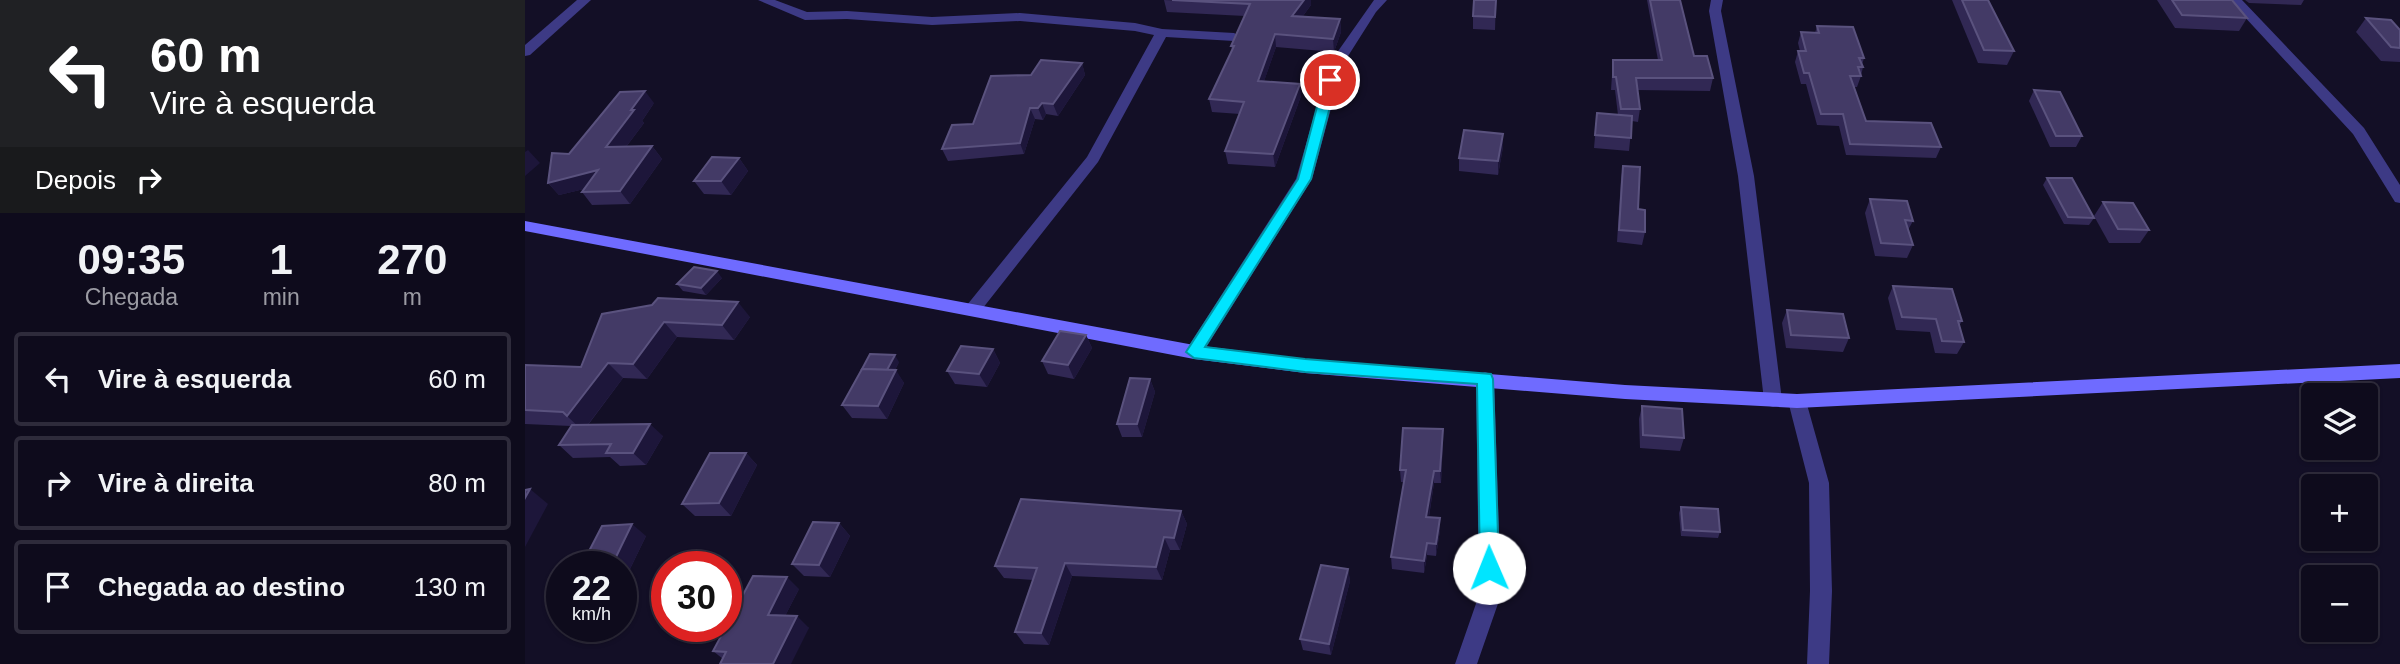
<!DOCTYPE html>
<html lang="pt">
<head>
<meta charset="utf-8">
<style>
  :root { --surface:#0e0b1c; --page:#1c1929; --text:#f1f3f6; --muted:#9b9ba3; --line:#2e2b3b }
  body { margin:0; font-family:Arial,sans-serif; background:var(--page); color:var(--text); height:100vh; display:flex; flex-direction:column; font-size:26px; white-space:nowrap }
  * { box-sizing:border-box; margin:0 }
  p { font-size:23px; color:var(--muted) }
  .icon { flex:none; width:38px; height:38px; fill:none; stroke:currentColor; stroke-width:2; stroke-linecap:round; stroke-linejoin:round }
  .map { position:relative; flex:1; overflow:hidden }
  .sheet { display:flex; flex-direction:column; background:var(--surface); width:525px }
  .sheet>* { flex:none }
  .banner { background:#202124; color:#fff; overflow:hidden }
  .fabs { position:absolute; left:1776px; top:383px; display:grid; gap:14px }
  .fabs a { display:grid; place-items:center; width:77px; height:77px; border-radius:7px; background:var(--surface); box-shadow:0 2px 5px #0004,0 0 0 2px var(--line); font-size:35px }
  .speed { position:absolute; left:21px; top:551px; display:flex; gap:14px; font-size:35px; font-weight:700; text-align:center }
  .speed>* { display:grid; place-content:center; width:91px; height:91px; border-radius:50%; background:var(--surface); box-shadow:0 2px 5px #0004,0 0 0 2px var(--line); line-height:1 }
  .speed small { font-size:18px; font-weight:400 }
  .speed .limit { border:10px solid #d22; background:#fff; color:#111 }
  .pin { position:absolute; display:grid; place-items:center; width:60px; height:60px; color:#fff; margin:-30px; border:4px solid #fff; border-radius:50%; box-shadow:0 2px 7px #0007 }
  .me { position:absolute; width:77px; margin:-38px; rotate:359deg; stroke-linejoin:round; filter:drop-shadow(0 0 5px #0008) }
  .turn { display:flex; align-items:center; gap:24px; height:147px; padding:0 35px; font-size:32px }
  .turn .icon { width:91px; height:91px; stroke-width:2.5 }
  .turn b { display:block; font-size:49px; line-height:60px }
  .then { display:flex; align-items:center; height:66px; padding:0 35px; background:#0003; gap:14px; font-size:26px }
  .eta { display:flex; justify-content:space-evenly; align-items:center; height:119px; text-align:center }
  .eta b { font-size:42px; font-weight:700; line-height:49px }
  ul { padding:0; list-style:none }
  li { display:flex; align-items:center; gap:21px; height:94px; margin:0 14px 10px; padding:0 21px; border:4px solid var(--line); border-radius:7px }
  li div { flex:1 }
  li b { display:block; font-size:26px }
  li em { font-style:normal }
  main { display:flex; flex:1; min-height:0 }
  .map>svg:first-child { display:block }
  .lines { fill:none; stroke-linecap:round; stroke-linejoin:round }
  .street { fill:#3d3a85; fill-rule:evenodd }
  .secondary { fill:#6f6bff; fill-rule:evenodd }
  .wall { fill:#312854 }
  .shaded-wall { fill:#1d163a }
  .building { fill:#433a66; stroke:#5a527e; stroke-width:2 }
  .route { fill:#00e5ff; stroke:#0095a6; stroke-width:2 }
</style>
</head>
<body>
<main>
<section class="sheet">
<div class="banner">
<div class="turn"><svg class="icon" aria-label="left" viewBox="0 0 24 24"><path d="M17 20v-9H6M10 6l-5 5 5 5"/></svg><div><b>60 m</b>Vire à esquerda</div></div>
<div class="then">Depois<svg class="icon" aria-label="right" viewBox="0 0 24 24"><path d="M7 20v-9h11M14 6l5 5-5 5"/></svg></div>
</div>
<div class="eta">
<div><b>09:35</b><p>Chegada</p></div>
<div><b>1</b><p>min</p></div>
<div><b>270</b><p>m</p></div>
</div>
<ul>
<li><svg class="icon" aria-label="left" viewBox="0 0 24 24"><path d="M17 20v-9H6M10 6l-5 5 5 5"/></svg><div><b>Vire à esquerda</b></div><em>60 m</em></li>
<li><svg class="icon" aria-label="right" viewBox="0 0 24 24"><path d="M7 20v-9h11M14 6l5 5-5 5"/></svg><div><b>Vire à direita</b></div><em>80 m</em></li>
<li><svg class="icon" aria-label="arrive" viewBox="0 0 24 24"><path d="M6 21V4h12l-3 4 3 4H6"/></svg><div><b>Chegada ao destino</b></div><em>130 m</em></li>
</ul>
</section>
<div class="map">
<svg width="1875" height="664" viewBox="0 0 1875 664">
  <rect width="100%" height="100%" fill="#130f26"/>
  <g class="lines">
    <!-- street -->
    <g class="street">
      <path d="M52 0H66L5 55 0 56V45Z"/>
      <path d="M233 0H250L282 12 322 11 407 17 495 13 610 23 637 29 709 33 716 37 709 41 641 37 573 162 454 313H442L439 309 442 305 562 157 629 35 610 31 495 21 407 25 322 19 280 20Z"/>
      <path d="M849 0H862L851 12 818 64 787 179 675 357H663L660 352 663 347 771 179 804 64Z"/>
      <path d="M1186 0H1198L1196 11 1229 176 1257 400 1255 405 1248 407 1241 405 1239 400 1213 176 1184 11Z"/>
      <path d="M1704 0H1717L1839 128 1875 185V203L1870 202 1828 134Z"/>
      <path d="M960 372 966 374 969 379 976 595 952 664H930L954 595 951 379 954 374Z"/>
      <path d="M1272 394 1279 396 1281 401 1304 483 1307 591 1304 664H1282L1285 591 1284 483 1263 401 1265 396Z"/>
    </g>
    <!-- secondary -->
    <path class="secondary" d="M0 221 669 345 780 359 1100 385 1272 394 1875 364V378L1272 408 1100 399 780 373 669 359 0 231Z"/>
  </g>
  <!-- wall -->
  <g class="wall">
    <path d="M639 0 786 5 778 16 815 19 816 32 809 52 751 47 739 81 776 96 750 167 703 164 700 151 715 114 687 112 684 99 707 50 706 46 720 16 642 12Z"/>
    <path d="M971 0 970 30 948 29V16Z"/>
    <path d="M1122 0H1155L1169 56 1188 78 1185 91 1112 90 1115 109 1113 122 1107 121 1104 151 1069 148 1072 113 1093 115 1090 90H1086L1088 60H1133Z"/>
    <path d="M1427 0H1463L1489 51 1482 65 1453 63Z"/>
    <path d="M1632 0H1707L1722 18 1714 31 1650 28Z"/>
    <path d="M1720 0H1779L1776 5 1724 3Z"/>
    <path d="M1841 18 1875 30V62L1856 61 1831 32Z"/>
    <path d="M1292 26 1339 58 1337 65 1338 67 1336 76 1332 87H1329L1341 121 1416 147 1411 158 1321 155 1314 126 1292 125 1281 84H1276L1270 62 1273 51H1275L1273 43 1276 32 1290 33Z"/>
    <path d="M557 63 560 75 533 116 521 114 518 120 510 119 499 154 423 161 417 149 448 124 506 75Z"/>
    <path d="M1509 90 1557 136 1551 147H1525L1504 101Z"/>
    <path d="M129 103 117 121 119 123 101 147 127 146 137 159 105 204 67 205 57 192 59 189 34 195 23 183 44 154Z"/>
    <path d="M978 134V147L973 175 934 171V158Z"/>
    <path d="M214 158 223 171 206 195 179 194 169 181Z"/>
    <path d="M1098 166 1113 209 1120 232 1117 245 1092 242 1096 179Z"/>
    <path d="M1522 178 1569 218 1564 225 1539 224 1518 185Z"/>
    <path d="M1345 199 1388 221 1383 230 1388 245 1382 258 1350 256 1340 213Z"/>
    <path d="M1578 202 1624 230 1615 243H1584L1569 216Z"/>
    <path d="M197 278 181 295 158 291 152 284Z"/>
    <path d="M1368 286 1437 321 1434 326 1439 342 1432 354 1410 353 1405 332 1371 330 1363 298Z"/>
    <path d="M1262 310 1324 338 1318 352 1261 348 1257 323Z"/>
    <path d="M77 314 225 317 209 340 152 337 122 379 98 378 63 425 138 436 121 465 95 466 85 457 48 458 34 445 46 426 0 424V365L56 367Z"/>
    <path d="M561 335 567 348 549 379 523 374 517 361Z"/>
    <path d="M468 349 475 363 462 387 430 384 422 371Z"/>
    <path d="M374 362 370 370 379 383 362 419 327 418 317 405Z"/>
    <path d="M625 379 630 392 617 437H597L592 424Z"/>
    <path d="M1117 406 1159 438 1155 451 1115 448 1114 419Z"/>
    <path d="M918 441 916 483H909L904 517 915 518V530L911 556 902 555 899 573 867 569 866 557 879 482H876L875 470Z"/>
    <path d="M221 453 232 465 206 516H170L157 504Z"/>
    <path d="M1156 507 1195 532 1193 538 1156 536 1154 513Z"/>
    <path d="M656 511 662 524 655 550H645L637 580 547 576 524 645 499 644 490 632 508 580 479 578 470 566Z"/>
    <path d="M314 523 325 536 305 577 279 576 267 564Z"/>
    <path d="M121 536 105 569 96 570V567H70L60 559Z"/>
    <path d="M823 569 825 581 806 655 778 650 775 639Z"/>
    <path d="M274 589 260 616 284 628 198 659 188 651Z"/>
  </g>
  <!-- shaded-wall -->
  <g class="shaded-wall">
    <path d="M779 0H786V5L769 28 767 16Z"/>
    <path d="M815 19 816 32 809 52 808 39Z"/>
    <path d="M750 34 751 47 735 93 733 81Z"/>
    <path d="M557 63 560 75 533 116 528 104Z"/>
    <path d="M775 84 776 96 750 167 748 154Z"/>
    <path d="M120 91 129 103 117 121 119 123 91 160 81 147Z"/>
    <path d="M517 103 521 114 518 120 513 108Z"/>
    <path d="M505 108 510 119 499 154 495 143Z"/>
    <path d="M978 134V147L973 175V161Z"/>
    <path d="M127 146 137 159 105 204 95 191Z"/>
    <path d="M3 150 15 163 0 176V152Z"/>
    <path d="M214 158 223 171 206 195 196 181Z"/>
    <path d="M73 170 84 183 34 195 23 183Z"/>
    <path d="M192 271 197 278 181 295 176 288Z"/>
    <path d="M213 302 225 317 209 340 197 325Z"/>
    <path d="M139 322 152 337 122 379 108 364Z"/>
    <path d="M561 335 567 348 549 379 543 365Z"/>
    <path d="M468 349 475 363 462 387 454 374Z"/>
    <path d="M370 355 374 362 364 382 359 376Z"/>
    <path d="M83 363 98 378 58 431 42 416Z"/>
    <path d="M371 370 379 383 362 419 353 406Z"/>
    <path d="M625 379 630 392 617 437 612 424Z"/>
    <path d="M125 424 138 436 121 465 108 453Z"/>
    <path d="M918 429V441L916 483 915 471Z"/>
    <path d="M221 453 232 465 206 516 194 503Z"/>
    <path d="M909 471V483L902 529 901 517Z"/>
    <path d="M5 489 23 504 0 547V498Z"/>
    <path d="M656 511 662 524 655 550 649 538Z"/>
    <path d="M915 518V530L911 556V544Z"/>
    <path d="M314 523 325 536 305 577 294 565Z"/>
    <path d="M107 524 121 536 105 569 91 557Z"/>
    <path d="M639 537 645 550 637 580 631 567Z"/>
    <path d="M902 543V555L899 573V561Z"/>
    <path d="M540 563 547 576 524 645 516 633Z"/>
    <path d="M823 569 825 581 806 655 804 644Z"/>
    <path d="M262 577 274 589 255 626 243 615Z"/>
    <path d="M272 616 284 628 266 664H248Z"/>
  </g>
  <!-- building -->
  <g class="building">
    <path d="M647 0H779L767 16 815 19 808 39 750 34 733 81 775 84 748 154 700 151 719 102 684 99 709 46H706L725 4Z"/>
    <path d="M949 0H971L970 17 948 16Z"/>
    <path d="M1125 0H1155L1169 56H1182L1188 78H1111L1115 109H1096L1091 77H1088V60H1137Z"/>
    <path d="M1437 0H1463L1489 51 1459 50Z"/>
    <path d="M1647 0H1707L1722 18 1657 15Z"/>
    <path d="M1841 18 1866 20 1875 30V48L1866 47Z"/>
    <path d="M1292 26 1328 27 1339 58H1334L1338 67H1333L1336 76H1325L1341 121 1406 123 1416 147 1325 144 1318 114H1296L1284 73H1279L1273 51H1281L1276 32 1294 33Z"/>
    <path d="M516 60 557 63 528 104 517 103 513 108H505L495 143 417 149 427 125 448 124 466 76 506 75Z"/>
    <path d="M1509 90 1535 92 1557 136H1531Z"/>
    <path d="M120 91 106 110H109L81 147 127 146 95 191 57 192 73 170 23 183 27 153 44 154 95 92Z"/>
    <path d="M1072 113 1107 116 1106 138 1070 135Z"/>
    <path d="M939 130 978 134 973 161 934 158Z"/>
    <path d="M187 157 214 158 196 181H169Z"/>
    <path d="M1098 166 1115 167 1113 209 1120 210V232L1094 230Z"/>
    <path d="M1522 178H1547L1569 218 1543 217Z"/>
    <path d="M1345 199 1382 201 1388 221 1380 220 1388 245 1356 243Z"/>
    <path d="M1578 202 1608 203 1624 230 1593 229Z"/>
    <path d="M169 267 192 271 176 288 152 284Z"/>
    <path d="M1368 286 1427 289 1437 321H1433L1439 342 1417 341 1411 319 1377 317Z"/>
    <path d="M133 298 213 302 197 325 139 322 108 364 83 363 42 416 38 412 0 410V365L56 367 77 314 127 305Z"/>
    <path d="M1262 310 1318 314 1324 338 1266 335Z"/>
    <path d="M535 331 561 335 543 365 517 361Z"/>
    <path d="M436 346 468 349 454 374 422 371Z"/>
    <path d="M345 354 370 355 362 370 337 369Z"/>
    <path d="M337 369 371 370 353 406 317 405Z"/>
    <path d="M605 378 625 379 612 424H592Z"/>
    <path d="M1117 406 1157 409 1159 438 1118 435Z"/>
    <path d="M125 424 108 453H81L86 444 34 445 47 425Z"/>
    <path d="M878 428 918 429 915 471H909L901 517 915 518 911 544 902 543 899 561 866 557 881 470H875Z"/>
    <path d="M185 453H221L194 503 157 504Z"/>
    <path d="M5 489 0 498V490Z"/>
    <path d="M496 499 656 511 649 538 639 537 631 567 540 563 516 633 490 632 512 568 470 566Z"/>
    <path d="M1156 507 1193 509 1195 532 1158 530Z"/>
    <path d="M288 522 314 523 294 565 267 564Z"/>
    <path d="M107 524 91 557 60 559 77 526Z"/>
    <path d="M796 565 823 569 804 644 775 639Z"/>
    <path d="M228 576 262 577 243 615 272 616 248 664H195L201 652 188 651Z"/>
  </g>
  <!-- route -->
  <path class="route" d="M805 77 812 80 786 179 680 347 780 359 966 374 968 379 974 568 971 574 964 576 957 574 955 568 952 384 780 372 669 358 661 352 773 179 799 80Z"/>
</svg>
<div class="fabs">
<a><svg class="icon" aria-label="layers" viewBox="0 0 24 24"><path d="M12 4l9 5-9 5-9-5zM3 14l9 5 9-5"/></svg></a>
<a>+</a>
<a>−</a>
</div>
<div class="speed"><div>22<small>km/h</small></div><div class="limit">30</div></div>
<div class="pin" style="left:805px;top:80px;background:#d93025"><svg class="icon" aria-label="arrive" viewBox="0 0 24 24"><path d="M6 21V4h12l-3 4 3 4H6"/></svg></div>
<svg class="me" style="left:964px;top:568px" viewBox="-20 -20 40 40"><circle r="19" fill="#fff"/><path d="M0-13L10 11 0 6-10 11z" fill="#00e5ff"/></svg>
</div>
</main>
</body>
</html>
